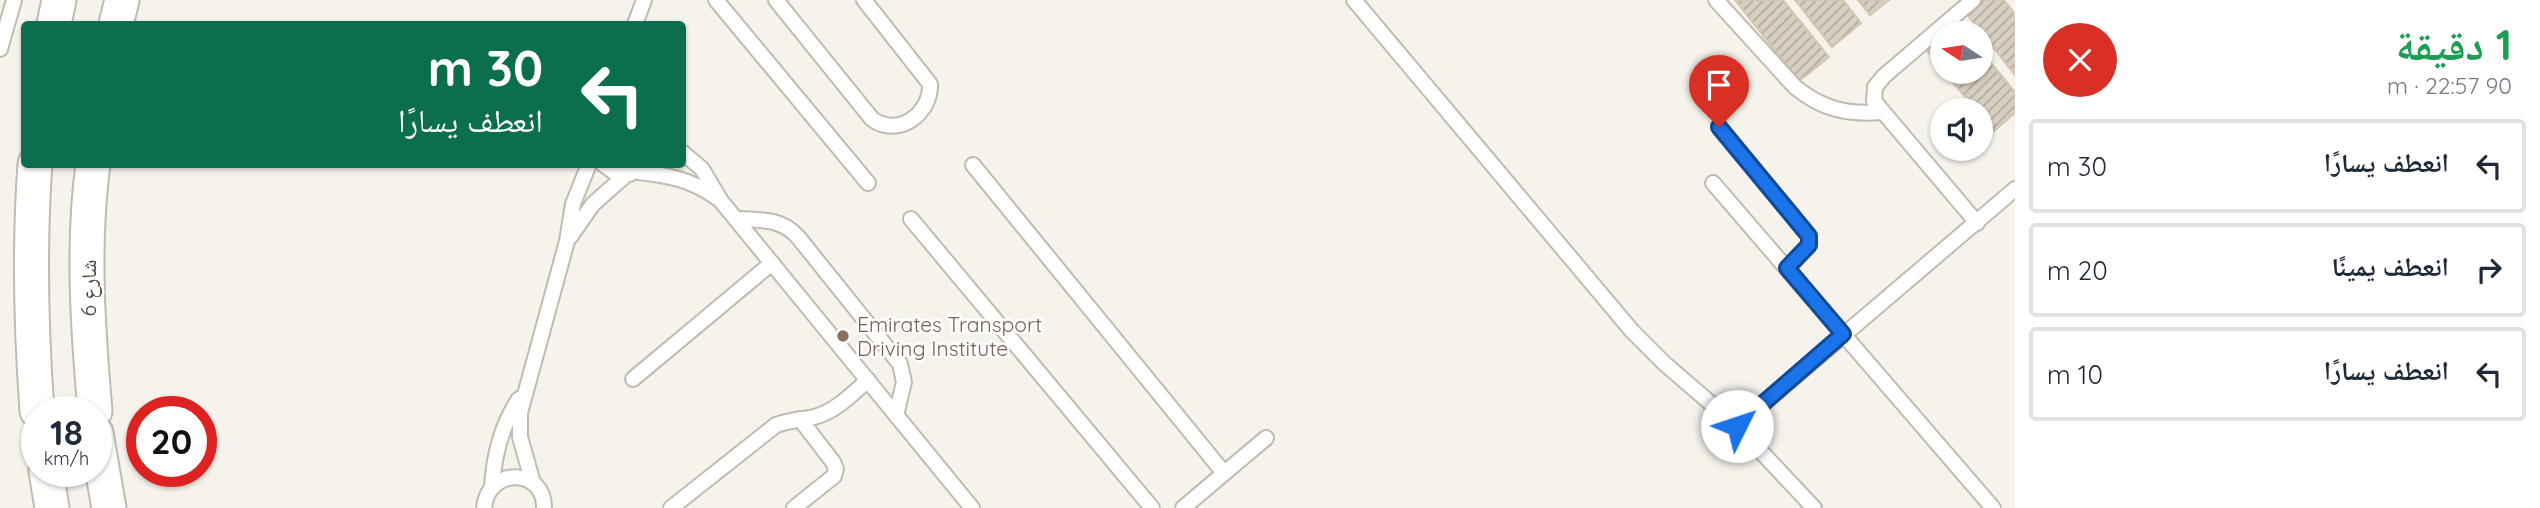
<!DOCTYPE html>
<html lang="ar">
<head>
<meta charset="utf-8">
<style>
  :root { --surface:#fff; --page:#f6f6f7; --text:#1f2937; --muted:#747a83; --line:#e0e1e3 }
  body { margin:0; font-family:Quicksand,"Noto Naskh Arabic",sans-serif; background:var(--page); color:var(--text); direction:rtl; height:100vh; display:flex; flex-direction:column; font-size:26px; white-space:nowrap }
  * { box-sizing:border-box; margin:0 }
  p { font-size:23px; color:var(--muted) }
  .icon { flex:none; width:38px; height:38px; fill:none; stroke:currentColor; stroke-width:2; stroke-linecap:round; stroke-linejoin:round }
  .map { position:relative; flex:1; overflow:hidden; direction:ltr }
  .drawer { display:flex; flex-direction:column; background:var(--surface); width:525px }
  .drawer>* { flex:none }
  .hud { position:absolute; left:21px; top:21px; width:665px; height:147px; border-radius:7px; box-shadow:0 2px 5px #0004; direction:rtl; background:#0b6e4f; color:#fff; overflow:hidden }
  .needle { width:46px; rotate:282deg }
  .controls { position:absolute; left:1930px; top:21px; display:grid; gap:14px }
  .controls a { display:grid; place-items:center; width:63px; height:63px; border-radius:50%; background:var(--surface); box-shadow:0 2px 5px #0004; font-size:35px }
  .speed { position:absolute; left:21px; top:396px; display:flex; gap:14px; font-size:35px; font-weight:700; text-align:center }
  .speed>* { display:grid; place-content:center; width:91px; height:91px; border-radius:50%; background:var(--surface); box-shadow:0 2px 5px #0004; line-height:1 }
  .speed small { font-size:18px; font-weight:400 }
  .speed .limit { border:10px solid #d22; background:#fff; color:#111 }
  .pin { position:absolute; display:grid; place-items:center; width:60px; height:60px; color:#fff; margin:-72px -30px; border-radius:50% 50% 50% 0; rotate:-45deg; box-shadow:0 0 7px #0007 }
  .pin .icon { rotate:45deg }
  .me { position:absolute; width:77px; margin:-38px; rotate:49deg; stroke-linejoin:round; filter:drop-shadow(0 0 5px #0008) }
  .turn { display:flex; align-items:center; gap:24px; height:147px; padding:0 28px; font-size:32px }
  .turn .icon { width:91px; height:91px; stroke-width:2.5 }
  .turn b { display:block; font-size:49px; line-height:60px }
  .round { display:grid; place-items:center; flex:none; width:74px; height:74px; border-radius:37px; background:var(--page) }
  .headline { display:flex; align-items:center; justify-content:space-between; height:119px; padding:0 28px }
  h1 { font-size:42px; font-weight:800; line-height:52px; color:#1e9e55 }
  ul { padding:0; list-style:none }
  li { display:flex; align-items:center; gap:21px; height:94px; margin:0 14px 10px; padding:0 14px; border:4px solid var(--line); border-radius:7px }
  li div { flex:1 }
  li b { display:block; font-size:26px }
  li em { font-style:normal }
  main { display:flex; flex:1; min-height:0 }
  .map>svg:first-child { display:block }
  .building { fill:url(#building-hatch); stroke:#d3c7b4; stroke-width:2 }
  .lines { fill:none; stroke-linecap:round; stroke-linejoin:round }
  .service-casing { stroke:#c2bbae; stroke-width:18 }
  .tertiary-casing { stroke:#c2bbae; stroke-width:37 }
  .service { stroke:#fff; stroke-width:14 }
  .tertiary { stroke:#fff; stroke-width:33 }
  .route-casing { stroke:#114b97; stroke-width:18 }
  .route { stroke:#1a73e8; stroke-width:12 }
  .education-dot { fill:#8d6e63; stroke:#fff; stroke-width:2.5 }
  .labels { text-anchor:middle; dominant-baseline:central; stroke-width:5; stroke-linejoin:round; paint-order:stroke }
  .street-label { font-size:21px; fill:#4b4439; stroke:#fff }
  .education-label { font-size:21px; fill:#785e54; stroke:#fff; text-anchor:start }
</style>
</head>
<body>
<main>
<section class="drawer">
<div class="headline"><div><h1>1 دقيقة</h1><p>90 m · 22:57</p></div><a class="round" style="background:#d93025;color:#fff"><svg class="icon" aria-label="close" viewBox="0 0 24 24"><path d="M6 6l12 12M18 6L6 18"/></svg></a></div>
<ul>
<li><svg class="icon" aria-label="left" viewBox="0 0 24 24"><path d="M17 20v-9H6M10 6l-5 5 5 5"/></svg><div><b>انعطف يسارًا</b></div><em>30 m</em></li>
<li><svg class="icon" aria-label="right" viewBox="0 0 24 24"><path d="M7 20v-9h11M14 6l5 5-5 5"/></svg><div><b>انعطف يمينًا</b></div><em>20 m</em></li>
<li><svg class="icon" aria-label="left" viewBox="0 0 24 24"><path d="M17 20v-9H6M10 6l-5 5 5 5"/></svg><div><b>انعطف يسارًا</b></div><em>10 m</em></li>
</ul>
</section>
<div class="map">
<svg width="2015" height="508" viewBox="0 0 2015 508">
  <defs>
    <pattern id="building-hatch" width="6" height="6" patternUnits="userSpaceOnUse" patternTransform="scale(1.75)"><rect width="6" height="6" fill="#d8cfc1"/><path d="M-1 1l2-2M0 6l6-6M5 7l2-2" fill="none" stroke="#b1aa9e"/></pattern>
  </defs>
  <rect width="100%" height="100%" fill="#f6f3ec"/>
  <!-- building -->
  <g class="building">
    <path d="M1735 0H1783L1829 57 1799 81Z"/>
    <path d="M1795 0H1843L1861 23 1832 47Z"/>
    <path d="M1858 0H1889L1870 15Z"/>
    <path d="M1979 0H2004L2015 14V75L1965 12Z"/>
    <path d="M1957 22 1966 33H1943Z"/>
    <path d="M1942 33V70L1925 48Z"/>
    <path d="M1981 51 2015 92V113L1994 131 1981 116V110H1976L1944 72H1981Z"/>
  </g>
  <g class="lines">
    <!-- service casing -->
    <g class="service-casing">
      <g id="service">
        <path d="M716 0 868 183"/>
        <path d="M776 0 872 119C898 138 931 114 930 84L864 0"/>
        <path d="M1354 0 1632 331 1665 364 1737 426 1814 508"/>
        <path d="M1716 0 1795 87C1822 109 1847 115 1881 112"/>
        <path d="M1973 0 1884 76 1875 87 1874 101 1977 223"/>
        <path d="M635 24 644 0"/>
        <path d="M0 49 14 0"/>
        <path d="M1719 127 1809 236V245L1787 268"/>
        <path d="M682 152 702 169 721 201 972 508"/>
        <path d="M603 164 614 172 630 174"/>
        <path d="M973 165 1224 473"/>
        <path d="M638 172C668 175 693 180 717 198"/>
        <path d="M1713 183 1993 508"/>
        <path d="M736 219C760 220 781 218 798 237L900 364 904 382 896 415"/>
        <path d="M911 219 1152 508"/>
        <path d="M570 237 593 204 627 174"/>
        <path d="M633 379 772 263"/>
        <path d="M1737 426 2015 189"/>
        <path d="M533 483 520 437V413L567 241 573 204 589 164"/>
        <path d="M492 486C494 455 501 426 519 399"/>
        <path d="M484 508C488 466 545 468 544 508"/>
        <path d="M671 508 776 425C789 420 801 420 814 417 835 412 852 394 868 380"/>
        <path d="M794 508 834 476 836 469 833 462 800 419"/>
        <path d="M1183 508 1266 438"/>
      </g>
    </g>
    <!-- tertiary casing -->
    <g class="tertiary-casing">
      <g id="tertiary">
        <path d="M54 24 59 0"/>
        <path d="M116 24 122 0"/>
        <path d="M35 164C29 247 31 328 37 411"/>
        <path d="M93 164C82 246 88 330 95 411"/>
        <path d="M96 433 109 508"/>
        <path d="M46 471 52 508"/>
      </g>
    </g>
    <!-- service -->
    <use href="#service" class="service"/>
    <!-- tertiary -->
    <use href="#tertiary" class="tertiary"/>
  </g>
  <g class="lines">
    <!-- route casing -->
    <g class="route-casing">
      <path id="route" d="M1719 127 1809 236V245L1787 268 1843 334 1737 426"/>
    </g>
    <!-- route -->
    <use href="#route" class="route"/>
  </g>
  <!-- markers -->
  <circle class="education-dot" cx="843" cy="336" r="7"/>
  <g class="labels">
    <!-- street labels -->
    <g class="street-label">
      <text transform="translate(88 288) rotate(-90)">شارع 6</text>
    </g>
    <!-- education labels -->
    <g class="education-label">
      <text x="857" y="324">Emirates Transport<tspan x="857" dy="24">Driving Institute</tspan></text>
    </g>
  </g>
</svg>
<div class="controls">
<a><svg class="needle" viewBox="-14 -14 28 28"><path d="M0-13l5 13h-10z" fill="#e53935"/><path d="M0 13l5-13h-10z" fill="#747a83"/></svg></a>
<a><svg class="icon" aria-label="sound" viewBox="0 0 24 24"><path d="M4 9h4l5-4v14l-5-4H4zM17 9q2 3 0 6"/></svg></a>
</div>
<div class="speed"><div>18<small>km/h</small></div><div class="limit">20</div></div>
<div class="pin" style="left:1719px;top:127px;background:#d93025"><svg class="icon" aria-label="arrive" viewBox="0 0 24 24"><path d="M6 21V4h12l-3 4 3 4H6"/></svg></div>
<svg class="me" style="left:1737px;top:426px" viewBox="-20 -20 40 40"><circle r="19" fill="#fff"/><path d="M0-13L10 11 0 6-10 11z" fill="#1a73e8"/></svg>
<div class="hud">
<div class="turn"><svg class="icon" aria-label="left" viewBox="0 0 24 24"><path d="M17 20v-9H6M10 6l-5 5 5 5"/></svg><div><b>30 m</b>انعطف يسارًا</div></div>
</div>
</div>
</main>
</body>
</html>
